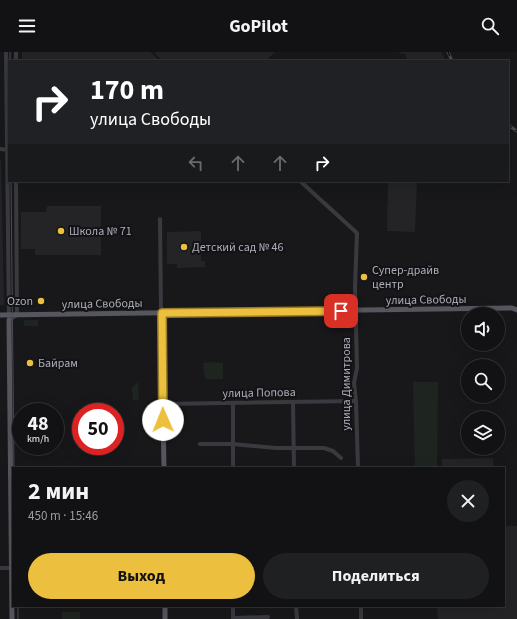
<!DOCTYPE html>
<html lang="ru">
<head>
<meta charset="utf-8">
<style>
  :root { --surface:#121214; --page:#1f2022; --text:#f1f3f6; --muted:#9c9ea0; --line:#313234; --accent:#ecc03e }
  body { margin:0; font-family:"Source Sans 3",sans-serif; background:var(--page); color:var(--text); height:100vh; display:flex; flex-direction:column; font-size:15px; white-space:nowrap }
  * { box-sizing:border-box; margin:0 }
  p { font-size:13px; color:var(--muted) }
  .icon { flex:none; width:22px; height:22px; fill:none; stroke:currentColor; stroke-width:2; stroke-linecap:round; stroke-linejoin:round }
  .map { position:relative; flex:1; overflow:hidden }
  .panel { position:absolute; left:12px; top:415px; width:493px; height:140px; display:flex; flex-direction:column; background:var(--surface); border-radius:0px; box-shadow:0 4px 16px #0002,0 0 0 1px var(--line) }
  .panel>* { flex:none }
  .hud { position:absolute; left:8px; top:8px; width:501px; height:122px; border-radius:0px; box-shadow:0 4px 16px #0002,0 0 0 1px var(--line); background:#202124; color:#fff; overflow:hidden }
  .tools { position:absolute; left:461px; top:255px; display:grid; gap:8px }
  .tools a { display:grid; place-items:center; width:44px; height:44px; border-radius:50%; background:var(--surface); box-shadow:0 4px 16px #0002,0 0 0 1px var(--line); font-size:20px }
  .speed { position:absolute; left:12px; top:351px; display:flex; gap:8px; font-size:20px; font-weight:700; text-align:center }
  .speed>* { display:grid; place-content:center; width:52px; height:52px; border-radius:50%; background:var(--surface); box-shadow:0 4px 16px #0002,0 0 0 1px var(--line); line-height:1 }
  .speed small { font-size:10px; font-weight:400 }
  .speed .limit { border:6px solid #d22; background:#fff; color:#111 }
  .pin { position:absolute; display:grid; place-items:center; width:34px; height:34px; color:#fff; margin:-17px; border-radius:8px; box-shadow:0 2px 6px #0006 }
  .me { position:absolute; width:44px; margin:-22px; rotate:359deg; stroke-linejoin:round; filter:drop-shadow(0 0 3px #0008) }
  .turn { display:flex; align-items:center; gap:14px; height:84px; padding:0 16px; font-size:18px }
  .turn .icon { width:52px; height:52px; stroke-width:2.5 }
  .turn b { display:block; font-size:28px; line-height:34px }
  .lanes { display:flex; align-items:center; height:38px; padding:0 16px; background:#0003; justify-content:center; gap:20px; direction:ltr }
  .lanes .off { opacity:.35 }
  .round { display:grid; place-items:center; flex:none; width:42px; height:42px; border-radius:21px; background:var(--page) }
  .headline { display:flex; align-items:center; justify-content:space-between; height:68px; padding:0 16px }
  h1 { font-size:24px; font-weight:700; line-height:30px }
  .cta { display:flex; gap:8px; margin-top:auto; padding:8px 16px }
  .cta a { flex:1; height:46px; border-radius:24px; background:var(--accent); color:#111; font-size:16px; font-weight:700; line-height:46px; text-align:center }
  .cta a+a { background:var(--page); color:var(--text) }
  header { display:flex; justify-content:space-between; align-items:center; height:52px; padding:0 16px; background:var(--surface); font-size:18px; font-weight:700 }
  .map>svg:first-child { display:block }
  .built { fill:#242427 }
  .green { fill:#1e2520 }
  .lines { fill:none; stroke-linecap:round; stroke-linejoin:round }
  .minor { stroke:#393a3f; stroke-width:4 }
  .major { stroke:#55565e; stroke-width:5 }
  .tram { stroke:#4c4d54; stroke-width:1 }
  .rail-casing { stroke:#4c4d54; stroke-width:3 }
  .rail { stroke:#131315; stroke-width:1.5; stroke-dasharray:4.5; stroke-linecap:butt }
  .route-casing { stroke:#997d28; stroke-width:10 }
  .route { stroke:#ecc03e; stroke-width:7 }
  .poi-dot { fill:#ecc03e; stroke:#131315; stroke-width:1.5 }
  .labels { text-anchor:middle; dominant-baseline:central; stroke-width:4; stroke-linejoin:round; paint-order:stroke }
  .poi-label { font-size:12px; fill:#abaeb9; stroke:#131315; text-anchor:start }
  .street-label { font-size:12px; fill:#abaeb9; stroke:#131315 }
</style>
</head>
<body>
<header><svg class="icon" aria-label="menu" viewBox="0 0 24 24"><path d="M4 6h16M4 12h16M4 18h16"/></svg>GoPilot<svg class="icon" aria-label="search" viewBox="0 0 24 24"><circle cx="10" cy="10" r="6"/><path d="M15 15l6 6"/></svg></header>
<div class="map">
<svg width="517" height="567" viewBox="0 0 517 567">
  <rect width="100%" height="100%" fill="#18181a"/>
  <!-- built -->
  <g class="built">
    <path d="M22 0H150L160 9H22Z"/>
    <path d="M154 0H275L265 9H163Z"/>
    <path d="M399 0H441L446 9H407L406 2 399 1Z"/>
    <path d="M0 108H1L4 253H0Z"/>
    <path d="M388 129H417L415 180 387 179Z"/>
    <path d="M47 154H101V203H35V197H21V160H46Z"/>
    <path d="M201 179V209H205V215L177 216V212H167V180Z"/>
    <path d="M493 406 494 416H442V407Z"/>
    <path d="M504 474H517V567H438L437 554H504Z"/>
  </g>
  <!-- green -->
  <g class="green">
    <rect x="24" y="268" width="14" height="6"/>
    <path d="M213 310 223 311V327H205L203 311Z"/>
    <path d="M138 330 139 348H133L132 336Z"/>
    <path d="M413 330H438L437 416H415Z"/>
    <rect x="62" y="560" width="18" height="7"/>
  </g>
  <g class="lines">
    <!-- minor -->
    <g class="minor">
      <path d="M6 0 9 268 17 263 16 129"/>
      <path d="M16 0V9"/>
      <path d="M0 97 9 98"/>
      <path d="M300 129 357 181 355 235 357 316 354 331 356 349 358 416"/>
      <path d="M160 167 161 261"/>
      <path d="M293 350 294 416"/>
      <path d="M233 351V416"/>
      <path d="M163 352 356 349"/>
      <path d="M200 392H233L276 396H324L333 399 341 406"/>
      <path d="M0 516H13"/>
      <path d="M233 554V567"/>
      <path d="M296 554 297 567"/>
      <path d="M361 554V567"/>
      <path d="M233 566 268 565"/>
    </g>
    <!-- major -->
    <g class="major">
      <path d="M161 261 164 416"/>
      <path d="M0 263 512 256 517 258"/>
      <path d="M9 268 12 567"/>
      <path d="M165 567V554"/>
    </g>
    <!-- tram -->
    <g class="tram">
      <path d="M10 0V9"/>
      <path d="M11 129 14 416"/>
      <path d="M18 554V567"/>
    </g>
    <!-- rail casing -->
    <g class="rail-casing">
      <g id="rail">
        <path d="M448 0 452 9"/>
        <path d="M508 73 517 79"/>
      </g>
    </g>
    <!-- rail -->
    <use href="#rail" class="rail"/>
  </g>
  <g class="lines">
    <!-- route casing -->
    <g class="route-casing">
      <path id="route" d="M163 368 162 261 341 259"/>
    </g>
    <!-- route -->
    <use href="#route" class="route"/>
  </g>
  <!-- markers -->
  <g class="poi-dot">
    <circle cx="61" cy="179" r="4"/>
    <circle cx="184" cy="195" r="4"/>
    <circle cx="364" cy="225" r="4"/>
    <circle cx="41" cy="249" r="4"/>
    <circle cx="30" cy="311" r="4"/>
  </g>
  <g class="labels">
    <!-- poi labels -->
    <g class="poi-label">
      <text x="69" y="179">Школа № 71</text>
      <text x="192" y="195">Детский сад № 46</text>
      <text x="372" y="218">Супер-драйв<tspan x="372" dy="14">центр</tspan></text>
      <text x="33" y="249" text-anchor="end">Ozon</text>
      <text x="38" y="311">Байрам</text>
    </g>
    <!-- street labels -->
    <g class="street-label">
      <text transform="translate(426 248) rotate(-1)">улица Свободы</text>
      <text transform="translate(102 252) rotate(-1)">улица Свободы</text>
      <text transform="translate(346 332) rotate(-90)">улица Димитрова</text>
      <text transform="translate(259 341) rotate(-1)">улица Попова</text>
    </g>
  </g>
</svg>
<div class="tools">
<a><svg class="icon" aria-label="sound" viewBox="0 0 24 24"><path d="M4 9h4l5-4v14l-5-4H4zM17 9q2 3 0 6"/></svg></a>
<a><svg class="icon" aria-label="search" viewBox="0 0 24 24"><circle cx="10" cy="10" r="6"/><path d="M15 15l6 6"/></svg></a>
<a><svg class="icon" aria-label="layers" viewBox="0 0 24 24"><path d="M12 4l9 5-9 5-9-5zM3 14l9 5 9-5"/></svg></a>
</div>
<div class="speed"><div>48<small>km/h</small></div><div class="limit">50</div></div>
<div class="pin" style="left:341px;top:259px;background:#d93025"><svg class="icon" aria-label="arrive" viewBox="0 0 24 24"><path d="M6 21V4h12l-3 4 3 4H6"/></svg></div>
<svg class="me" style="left:163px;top:368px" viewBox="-20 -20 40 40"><circle r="19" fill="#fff"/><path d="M0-13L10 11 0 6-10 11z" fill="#ecc03e"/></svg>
<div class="hud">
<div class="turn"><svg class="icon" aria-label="right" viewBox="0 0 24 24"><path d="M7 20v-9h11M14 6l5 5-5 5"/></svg><div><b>170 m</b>улица Свободы</div></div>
<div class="lanes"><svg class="icon off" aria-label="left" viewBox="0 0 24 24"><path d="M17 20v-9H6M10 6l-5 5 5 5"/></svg><svg class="icon off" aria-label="ahead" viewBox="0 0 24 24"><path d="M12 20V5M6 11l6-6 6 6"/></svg><svg class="icon off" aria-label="ahead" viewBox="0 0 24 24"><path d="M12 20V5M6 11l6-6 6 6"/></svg><svg class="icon" aria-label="right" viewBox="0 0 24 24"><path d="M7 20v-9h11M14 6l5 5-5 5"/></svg></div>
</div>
<section class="panel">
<div class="headline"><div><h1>2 мин</h1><p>450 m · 15:46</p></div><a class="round"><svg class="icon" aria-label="close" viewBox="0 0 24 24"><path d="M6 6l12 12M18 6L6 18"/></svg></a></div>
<div class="cta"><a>Выход</a><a>Поделиться</a></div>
</section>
</div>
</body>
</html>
